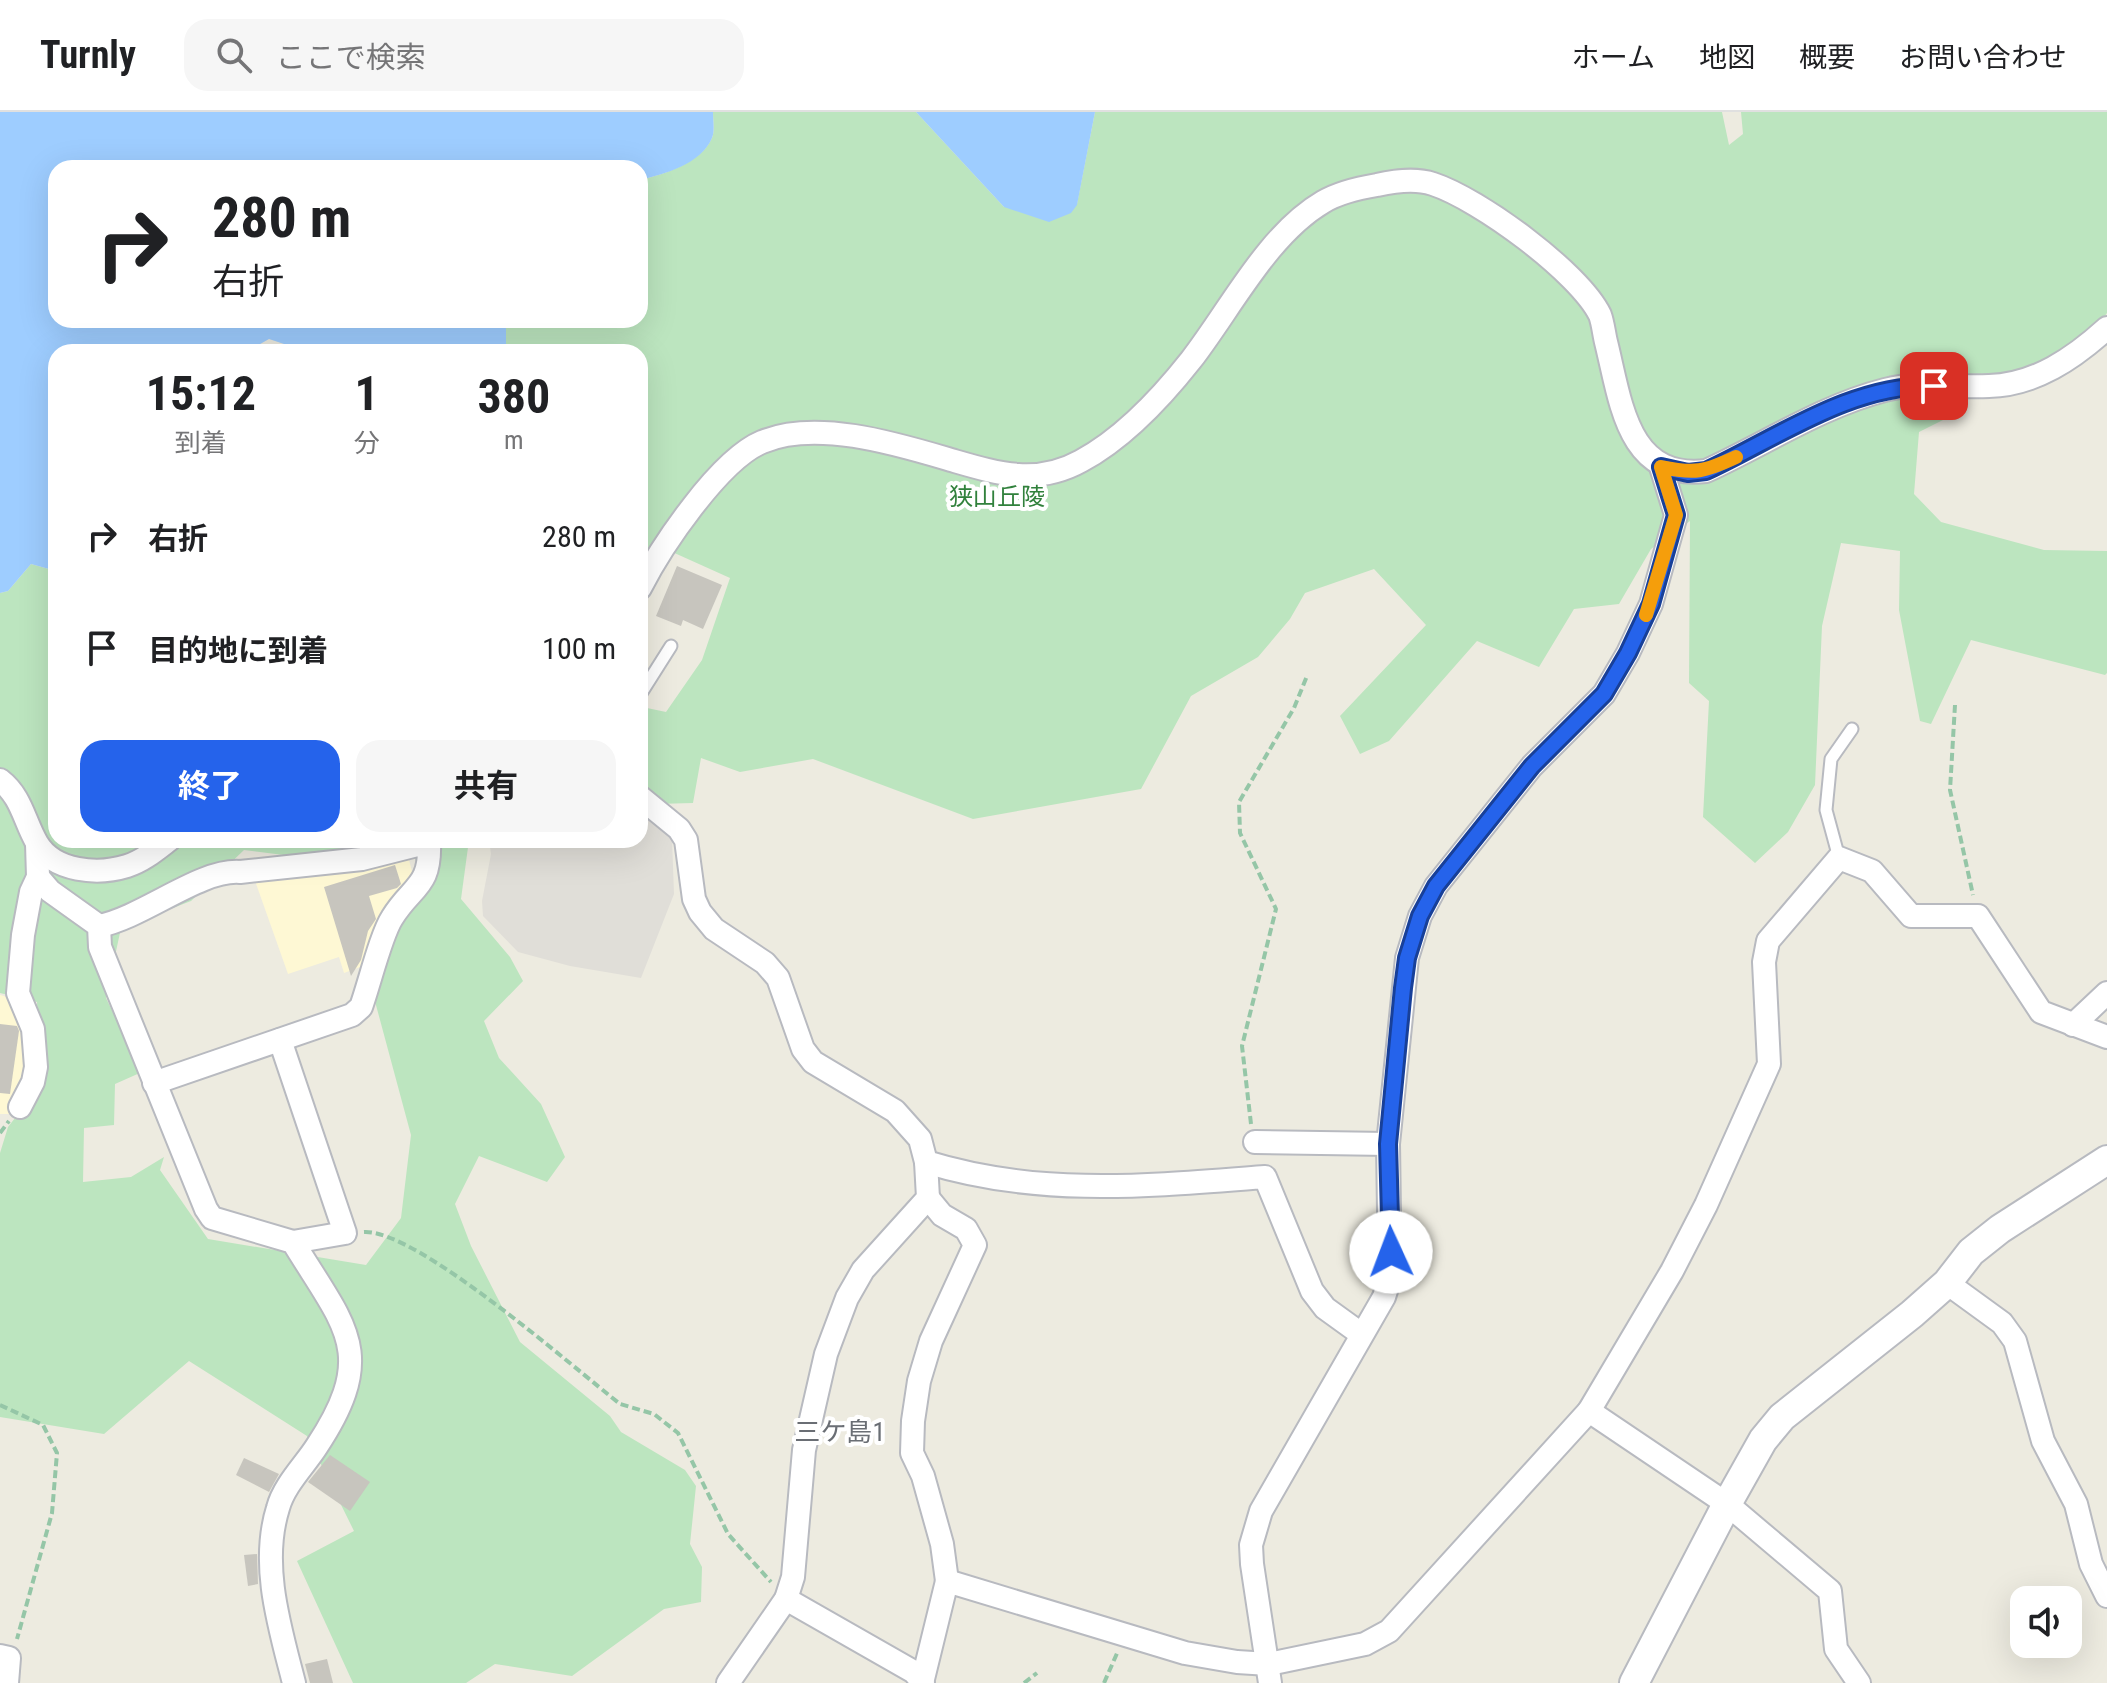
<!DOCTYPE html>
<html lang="ja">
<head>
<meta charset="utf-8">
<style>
  :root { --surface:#fff; --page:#f6f6f6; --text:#202124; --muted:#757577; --line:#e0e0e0; --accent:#2563eb }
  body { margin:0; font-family:"Roboto Condensed","Noto Sans JP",sans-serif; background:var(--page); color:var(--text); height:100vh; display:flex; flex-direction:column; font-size:30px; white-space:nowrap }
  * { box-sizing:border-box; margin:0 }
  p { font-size:26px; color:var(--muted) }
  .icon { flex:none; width:44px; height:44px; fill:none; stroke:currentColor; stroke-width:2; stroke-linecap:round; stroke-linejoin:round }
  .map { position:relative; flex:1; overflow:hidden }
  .panel { position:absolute; left:48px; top:232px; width:600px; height:504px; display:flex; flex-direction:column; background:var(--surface); border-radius:24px; box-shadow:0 8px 32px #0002 }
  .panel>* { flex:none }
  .hud { position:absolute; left:48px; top:48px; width:600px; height:168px; border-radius:24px; box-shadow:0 8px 32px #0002; background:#fff; color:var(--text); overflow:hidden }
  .controls { position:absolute; left:2010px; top:1474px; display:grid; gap:16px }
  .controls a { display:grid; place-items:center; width:72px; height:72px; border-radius:16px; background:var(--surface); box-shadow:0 8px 32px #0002; font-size:40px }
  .pin { position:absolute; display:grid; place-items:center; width:68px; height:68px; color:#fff; margin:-34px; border-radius:16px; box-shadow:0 4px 12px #0006 }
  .me { position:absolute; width:88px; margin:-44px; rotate:358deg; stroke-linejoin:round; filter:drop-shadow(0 0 6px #0008) }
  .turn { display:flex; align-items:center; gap:28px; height:168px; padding:0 32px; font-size:36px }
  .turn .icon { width:104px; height:104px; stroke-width:2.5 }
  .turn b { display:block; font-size:56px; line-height:68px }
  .eta { display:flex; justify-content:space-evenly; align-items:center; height:136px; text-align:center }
  .eta b { font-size:48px; font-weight:700; line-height:56px }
  .primary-button { display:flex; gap:16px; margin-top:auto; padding:16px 32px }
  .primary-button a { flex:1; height:92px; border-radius:24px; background:var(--accent); color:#fff; font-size:32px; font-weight:700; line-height:92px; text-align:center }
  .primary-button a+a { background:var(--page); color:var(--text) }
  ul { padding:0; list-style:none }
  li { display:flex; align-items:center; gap:24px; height:112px; padding:0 32px }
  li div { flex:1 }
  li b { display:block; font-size:30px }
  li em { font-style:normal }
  header { display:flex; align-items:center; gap:48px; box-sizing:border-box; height:112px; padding:0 40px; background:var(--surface); border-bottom:2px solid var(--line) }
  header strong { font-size:38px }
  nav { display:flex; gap:44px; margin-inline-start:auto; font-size:28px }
  .search { width:560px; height:72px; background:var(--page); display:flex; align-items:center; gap:20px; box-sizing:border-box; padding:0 28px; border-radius:24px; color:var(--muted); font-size:30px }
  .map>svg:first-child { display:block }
  .commercial { fill:#fef8d4 }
  .industrial { fill:#e0ded8 }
  .green { fill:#bce5bf }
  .water { fill:#9ecdff }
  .building { fill:#c7c5be }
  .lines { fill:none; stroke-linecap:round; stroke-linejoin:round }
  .service-casing { stroke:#b8bac0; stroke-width:15 }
  .minor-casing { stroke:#b8bac0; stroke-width:26 }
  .tertiary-casing { stroke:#b8bac0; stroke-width:32 }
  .path { stroke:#95c6a7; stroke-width:4; stroke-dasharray:8 4; stroke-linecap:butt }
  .service { stroke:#fff; stroke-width:11 }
  .minor { stroke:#fff; stroke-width:22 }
  .tertiary { stroke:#fff; stroke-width:28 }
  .route-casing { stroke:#184099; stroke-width:20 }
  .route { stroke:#2563eb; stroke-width:14 }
  .slow { stroke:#f59e0b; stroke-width:14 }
  .labels { text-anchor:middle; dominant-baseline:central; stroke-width:8; stroke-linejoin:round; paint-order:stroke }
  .park-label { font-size:24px; fill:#31813c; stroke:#fff }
  .neighbourhood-label { font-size:26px; fill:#6a6e74; stroke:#fff }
</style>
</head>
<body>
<header>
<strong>Turnly</strong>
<div class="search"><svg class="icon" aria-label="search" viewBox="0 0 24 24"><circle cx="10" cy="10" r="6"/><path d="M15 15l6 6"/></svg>ここで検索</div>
<nav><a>ホーム</a><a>地図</a><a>概要</a><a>お問い合わせ</a></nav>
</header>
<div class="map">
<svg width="2107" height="1571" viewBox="0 0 2107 1571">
  <rect width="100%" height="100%" fill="#edebe0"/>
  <!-- commercial -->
  <g class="commercial">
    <path d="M407 740 416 775 363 854 344 861 339 845 288 862 254 766Z"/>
    <path d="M0 883 11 886 29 933 26 970 9 1002H0Z"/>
  </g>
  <!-- industrial -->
  <path class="industrial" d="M640 696 672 726 674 782 641 866 570 854 518 840 483 804 482 789 491 742 489 728H640Z"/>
  <!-- green -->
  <g class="green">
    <path d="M713 0H916L1004 95 1077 92 1095 0H1722L1729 33 1743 22 1741 0H2107V201L2062 260 1952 282 1949 305 1919 320 1914 382 1941 410 2044 438 2107 439V561L2105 563 1971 528 1931 612 1920 609 1899 498 1900 439 1841 431 1822 514 1815 673 1788 720 1755 751 1703 705 1709 589 1689 571 1690 409 1651 437 1619 492 1574 497 1539 555 1477 529 1389 629 1360 642 1340 604 1426 513 1374 457 1305 481 1290 507 1258 545 1191 584 1141 677 973 707 813 647 740 660 701 646 693 691 656 692 640 677V603L647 596 666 600 702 548 730 466 670 439 640 495V240H510L506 235V208H640V68C664 62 701 51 712 26 715 19 713 8 713 0Z"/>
    <path d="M31 452 56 459V728H369L323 748 244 738 191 789 121 816 106 886 142 960 115 972 114 1013 84 1016 83 1070 131 1065 164 1045 160 1058 208 1127 366 1153 401 1106 411 1023 366 856 424 773 409 728H469L461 787 510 845 523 869 484 909 499 946 541 992 565 1045 547 1070 479 1044 455 1092 471 1134 520 1230 610 1304 621 1320 685 1358 696 1374 690 1432 702 1455 701 1490 664 1497 572 1564 495 1552 466 1571H353L297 1449 354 1419 307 1324 189 1249 104 1322 0 1305V1041L8 1015 40 974 37 890 0 881V481L8 479Z"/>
  </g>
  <!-- water -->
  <g class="water">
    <path d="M0 0H713C713 8 715 19 712 26 701 52 665 62 640 68V56H56V208H506V234L510 240H297L287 233 269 227 253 236V240H56V459L31 452 8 479 0 481Z"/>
    <path d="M916 0H1095L1077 93 1071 101 1049 110 1004 95Z"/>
  </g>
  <!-- building -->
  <g class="building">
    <path d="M677 454 722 473 703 517 683 508 681 514 656 504Z"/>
    <path d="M395 753 401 772 397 776 369 784 376 807 368 819 361 848 351 864 324 775Z"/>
    <path d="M0 912 17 914 19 919 10 982 0 981Z"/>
    <path d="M330 1343 370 1370 350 1399 308 1370Z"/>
    <path d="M244 1346 279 1362 269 1380 236 1363Z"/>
    <path d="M257 1442 258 1472 248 1474 244 1443Z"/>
    <path d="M327 1547 333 1571H310L305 1552Z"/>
  </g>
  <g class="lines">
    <!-- service casing -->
    <g class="service-casing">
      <g id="service">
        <path d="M640 583 671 534"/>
        <path d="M1839 746 1826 698 1831 647 1852 617"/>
      </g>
    </g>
    <!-- minor casing -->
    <g class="minor-casing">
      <g id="minor">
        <path d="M640 476C661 435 719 348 762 330 816 307 897 332 951 348 996 361 1036 374 1081 349 1124 326 1161 286 1191 248 1230 198 1267 123 1323 90 1338 81 1359 76 1377 73 1395 69 1415 66 1433 72 1479 87 1579 160 1600 203 1603 211 1604 222 1606 230 1621 290 1627 368 1706 359 1765 332 1822 294 1885 278 1919 269 1954 276 1989 274 2035 273 2074 246 2107 216"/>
        <path d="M0 668C22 685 24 709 37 731 54 760 98 763 127 754 143 749 156 738 169 728"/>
        <path d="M640 685 679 717 686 728 694 787 700 800 714 817 765 851 778 866 803 937 813 950 895 999 920 1027 926 1050C1039 1085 1148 1074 1265 1065L1312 1179 1325 1196 1361 1222"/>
        <path d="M38 765 50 779 99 814 100 835 206 1097 212 1106 293 1130C344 1214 379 1240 317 1334 305 1353 284 1373 278 1396 260 1453 280 1516 294 1571"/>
        <path d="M99 814C144 805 200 757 240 760L362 747 429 730C431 776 412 773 392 806 381 823 369 873 361 895L352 903 154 971"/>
        <path d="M2073 913 2107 881"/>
        <path d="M280 928 345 1121 293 1130"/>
        <path d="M20 995 33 970 36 955 33 917 18 881 23 823 31 780 38 765 37 732"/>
        <path d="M1255 1030 1388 1032"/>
        <path d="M928 1086 942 1103 966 1117 975 1133 931 1229 919 1269 913 1309 912 1341 923 1364 942 1432 947 1469"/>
        <path d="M1947 1171 2002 1211 2015 1229 2043 1329 2076 1392 2091 1452 2107 1484"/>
        <path d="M1589 1299 1672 1159 1706 1093 1769 952 1764 850 1768 829 1839 746 1872 759 1911 804H1978L2041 900 2107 925"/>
        <path d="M786 1487 914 1560 923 1571"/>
        <path d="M0 1544 9 1546 7 1571"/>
        <path d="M728 1571 786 1487 793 1465 804 1338 826 1242 847 1186 863 1158 928 1086 926 1050"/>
        <path d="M922 1571 947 1469 1185 1541 1237 1550 1269 1552 1365 1532 1389 1519 1589 1299 1727 1392 1830 1479 1836 1537 1859 1571"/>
        <path d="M1270 1571 1252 1452 1251 1433 1261 1399 1384 1185 1390 1166 1388 1032 1407 846 1420 804 1436 774 1532 654 1604 582 1628 541 1651 492 1676 403 1661 355"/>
      </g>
    </g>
    <!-- tertiary casing -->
    <g class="tertiary-casing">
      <path id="tertiary" d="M1634 1571 1727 1392 1763 1328 1782 1305 1912 1202 1947 1171 1971 1140 2000 1117 2107 1048"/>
    </g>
    <!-- path -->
    <g class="path">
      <path d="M1955 593 1950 678 1973 783"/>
      <path d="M1251 1012 1242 934 1276 797 1240 721 1239 690 1294 596 1307 564"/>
      <path d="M0 1021 9 1009"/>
      <path d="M364 1120C416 1117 573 1255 620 1292L654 1302 678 1321 728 1422 771 1470"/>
      <path d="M0 1293 43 1313 57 1341 52 1401 17 1527"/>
      <path d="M1024 1571 1037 1561"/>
      <path d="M1104 1571 1118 1539"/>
    </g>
    <!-- service -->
    <use href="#service" class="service"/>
    <!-- minor -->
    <use href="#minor" class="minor"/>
    <!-- tertiary -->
    <use href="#tertiary" class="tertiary"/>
  </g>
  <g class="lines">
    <!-- route casing -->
    <g class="route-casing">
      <path id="route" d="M1391 1140 1388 1032 1403 876 1407 846 1420 804 1436 774 1532 654 1604 582 1628 541 1651 492 1676 403 1661 355 1688 361 1706 359C1779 325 1851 272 1934 274"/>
    </g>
    <!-- route -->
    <use href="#route" class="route"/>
    <!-- slow -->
    <path class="slow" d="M1646 503 1676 403 1661 355C1695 362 1704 360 1736 345"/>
  </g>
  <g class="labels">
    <!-- park labels -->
    <g class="park-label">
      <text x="997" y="385">狭山丘陵</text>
    </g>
    <!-- neighbourhood labels -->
    <g class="neighbourhood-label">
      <text x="840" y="1320">三ケ島1</text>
    </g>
  </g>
</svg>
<div class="controls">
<a><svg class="icon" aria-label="sound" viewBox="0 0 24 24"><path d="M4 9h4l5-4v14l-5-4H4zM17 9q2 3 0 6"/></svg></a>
</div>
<div class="pin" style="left:1934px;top:274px;background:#d93025"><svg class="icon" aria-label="arrive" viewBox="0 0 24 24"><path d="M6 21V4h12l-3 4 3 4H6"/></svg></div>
<svg class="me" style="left:1391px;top:1140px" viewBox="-20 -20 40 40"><circle r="19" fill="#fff"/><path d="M0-13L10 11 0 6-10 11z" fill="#2563eb"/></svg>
<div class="hud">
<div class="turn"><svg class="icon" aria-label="right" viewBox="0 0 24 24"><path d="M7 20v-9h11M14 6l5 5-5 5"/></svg><div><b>280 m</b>右折</div></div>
</div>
<section class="panel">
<div class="eta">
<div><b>15:12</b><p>到着</p></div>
<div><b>1</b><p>分</p></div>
<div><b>380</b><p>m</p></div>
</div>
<ul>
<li><svg class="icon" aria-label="right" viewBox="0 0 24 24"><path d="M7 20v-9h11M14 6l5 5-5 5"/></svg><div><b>右折</b></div><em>280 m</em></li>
<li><svg class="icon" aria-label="arrive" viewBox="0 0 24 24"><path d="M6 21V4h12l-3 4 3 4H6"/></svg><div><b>目的地に到着</b></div><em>100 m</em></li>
</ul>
<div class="primary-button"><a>終了</a><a>共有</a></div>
</section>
</div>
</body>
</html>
